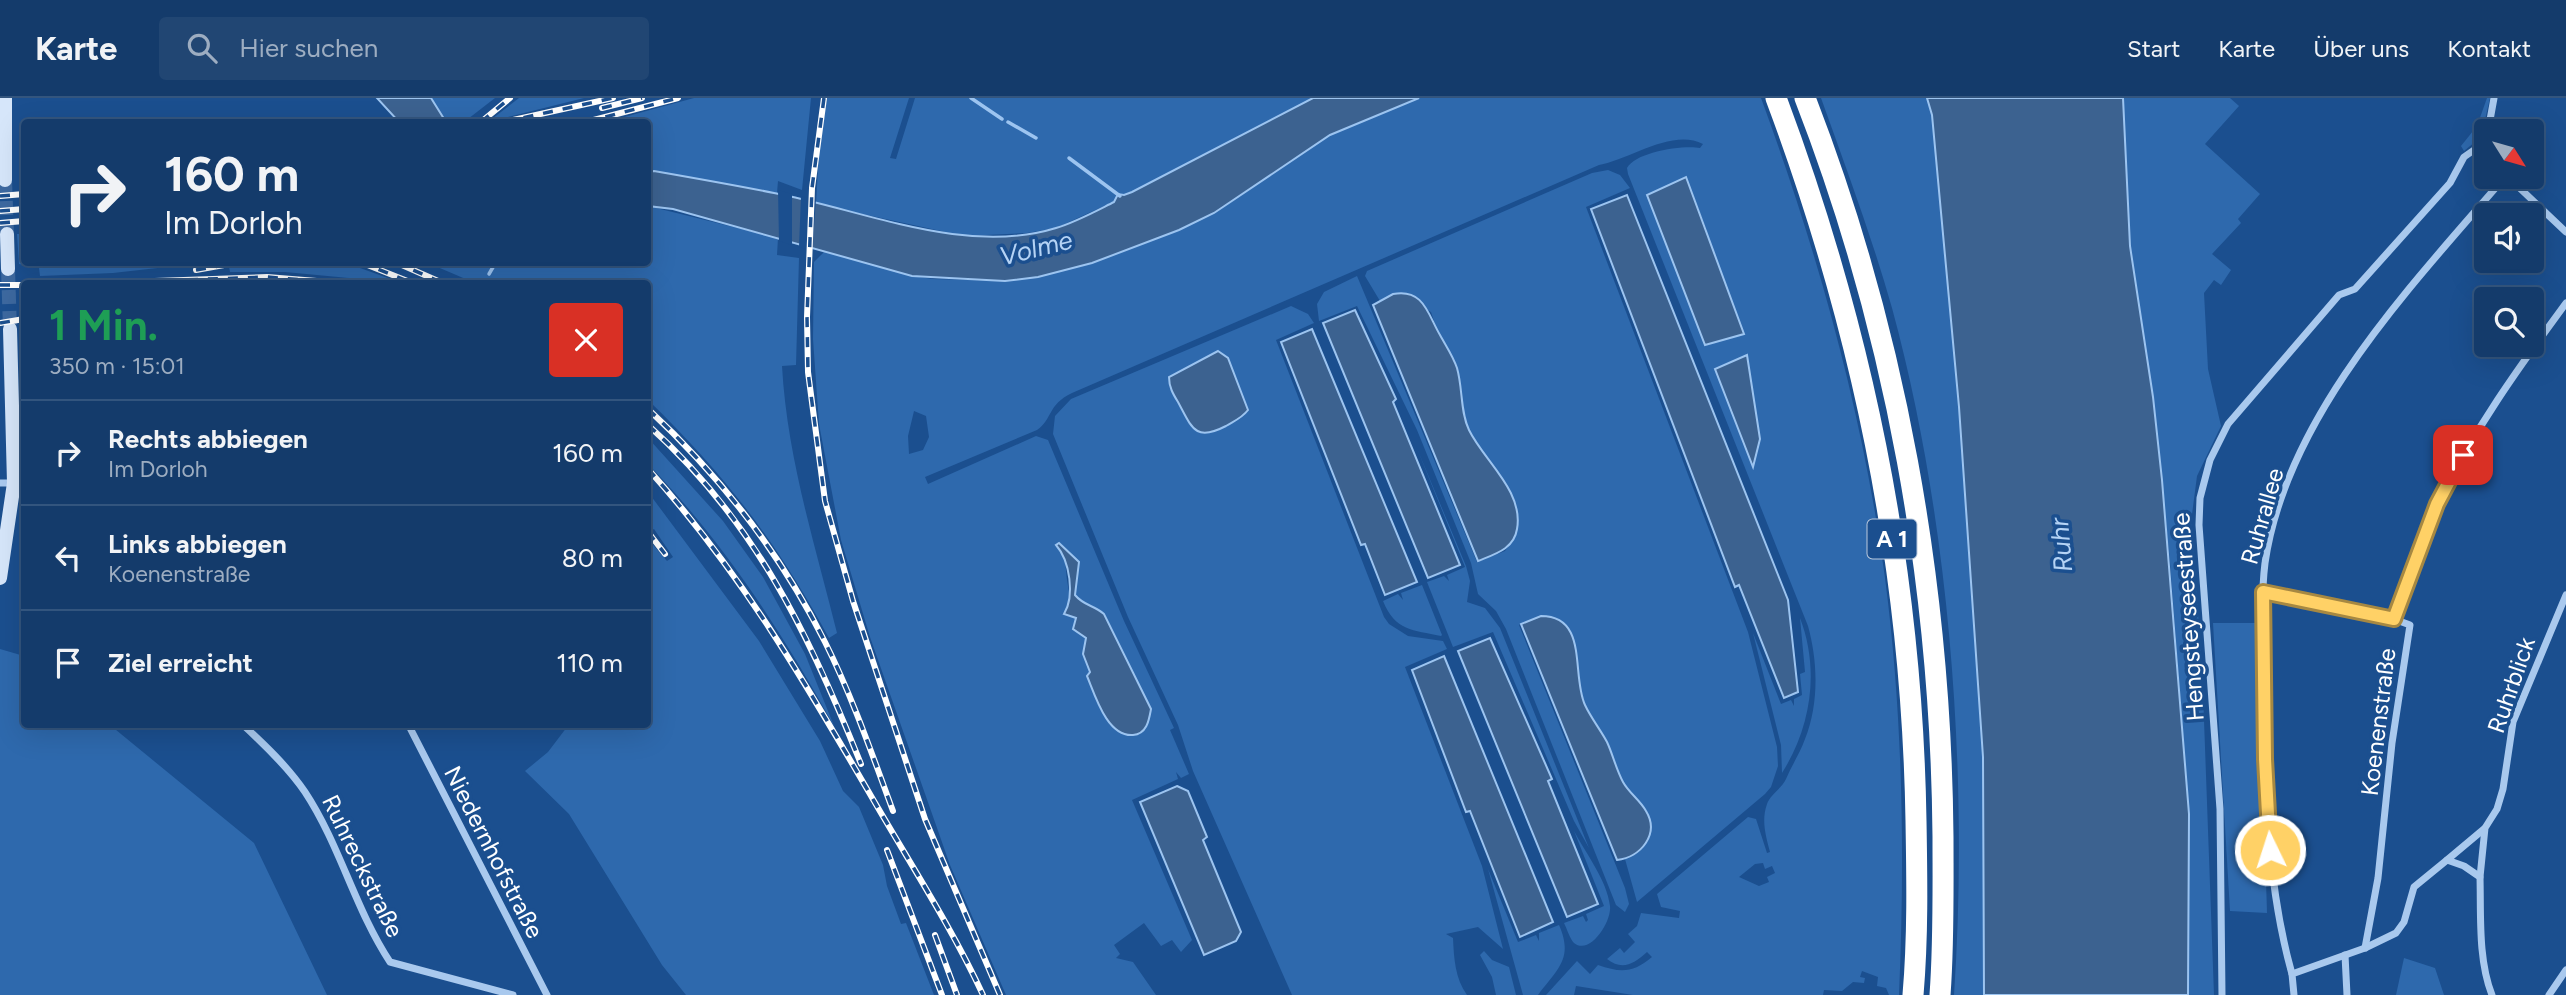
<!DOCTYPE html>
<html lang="de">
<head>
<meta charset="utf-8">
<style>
  :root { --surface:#143b6b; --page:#214673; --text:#f1f3f6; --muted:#9dadc1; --line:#33557e }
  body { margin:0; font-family:Figtree,sans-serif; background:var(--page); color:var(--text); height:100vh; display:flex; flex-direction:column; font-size:26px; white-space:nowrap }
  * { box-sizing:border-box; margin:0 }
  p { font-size:23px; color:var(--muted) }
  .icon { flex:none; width:38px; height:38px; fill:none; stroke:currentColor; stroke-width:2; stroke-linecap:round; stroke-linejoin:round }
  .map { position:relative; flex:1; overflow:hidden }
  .details { position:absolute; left:21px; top:182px; width:630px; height:448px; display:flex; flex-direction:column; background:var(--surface); border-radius:7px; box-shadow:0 7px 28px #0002,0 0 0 2px var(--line) }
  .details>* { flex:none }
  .banner { position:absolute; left:21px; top:21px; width:630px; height:147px; border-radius:7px; box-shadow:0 7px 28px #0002,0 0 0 2px var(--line); background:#143b6b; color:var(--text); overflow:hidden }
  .needle { width:46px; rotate:127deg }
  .tools { position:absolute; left:2474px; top:21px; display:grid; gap:14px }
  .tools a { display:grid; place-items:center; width:70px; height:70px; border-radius:7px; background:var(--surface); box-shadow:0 7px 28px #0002,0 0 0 2px var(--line); font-size:35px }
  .pin { position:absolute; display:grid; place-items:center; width:60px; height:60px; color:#fff; margin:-30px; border-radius:14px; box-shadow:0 4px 10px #0006 }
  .me { position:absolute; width:77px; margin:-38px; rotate:356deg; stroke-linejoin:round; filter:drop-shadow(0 0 5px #0008) }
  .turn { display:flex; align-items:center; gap:24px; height:147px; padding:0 28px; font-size:32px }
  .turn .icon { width:91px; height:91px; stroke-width:2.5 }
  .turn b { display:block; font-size:49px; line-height:60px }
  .round { display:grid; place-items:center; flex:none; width:74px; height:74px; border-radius:7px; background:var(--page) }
  .summary { display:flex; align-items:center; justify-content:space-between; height:119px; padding:0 28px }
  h1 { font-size:42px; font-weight:700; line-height:52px; color:#1e9e55 }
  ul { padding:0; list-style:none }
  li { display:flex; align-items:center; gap:21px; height:105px; padding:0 28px; border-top:2px solid var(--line) }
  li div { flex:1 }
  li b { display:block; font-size:26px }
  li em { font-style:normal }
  header { display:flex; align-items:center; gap:42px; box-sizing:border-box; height:98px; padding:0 35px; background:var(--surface); border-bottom:2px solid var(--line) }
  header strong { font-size:33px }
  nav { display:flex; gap:38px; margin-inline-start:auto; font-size:24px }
  .search { width:490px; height:63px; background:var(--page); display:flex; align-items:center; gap:18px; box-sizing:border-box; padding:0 24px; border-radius:7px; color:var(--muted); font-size:26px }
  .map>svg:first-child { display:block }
  .green { fill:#2e69ad; fill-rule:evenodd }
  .water { fill:#3c6290; stroke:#9cc4f0; stroke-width:2 }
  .pier { fill:#1b4f8f }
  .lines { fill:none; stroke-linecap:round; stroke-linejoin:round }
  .stream { stroke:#9cc4f0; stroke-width:3.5 }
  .secondary-tunnel { stroke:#3d69a0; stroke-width:14; stroke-dasharray:14 7; stroke-linecap:butt }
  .minor { stroke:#a9c9ee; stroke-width:7 }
  .secondary { stroke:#d6e6fa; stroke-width:14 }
  .motorway { stroke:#fff; stroke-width:21 }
  .rail-casing { stroke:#fff; stroke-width:6 }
  .rail { stroke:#1b4f8f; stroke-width:3.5; stroke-dasharray:10; stroke-linecap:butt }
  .route-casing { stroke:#a68842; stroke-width:18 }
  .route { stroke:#ffd166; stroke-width:12 }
  .labels { text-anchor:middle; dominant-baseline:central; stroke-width:7; stroke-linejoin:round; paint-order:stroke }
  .shield { fill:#1b4f8f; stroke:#bbcadd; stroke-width:2 }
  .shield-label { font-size:23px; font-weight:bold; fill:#fff }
  .street-label { font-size:24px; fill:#fff; stroke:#1b4f8f }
  .water-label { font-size:26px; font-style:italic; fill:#b5d3f5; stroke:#1b4f8f }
</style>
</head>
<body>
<header>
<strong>Karte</strong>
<div class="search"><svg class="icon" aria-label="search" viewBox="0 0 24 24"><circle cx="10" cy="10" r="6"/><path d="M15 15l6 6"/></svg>Hier suchen</div>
<nav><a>Start</a><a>Karte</a><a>Über uns</a><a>Kontakt</a></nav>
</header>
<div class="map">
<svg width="2566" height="897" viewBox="0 0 2566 897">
  <rect width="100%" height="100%" fill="#1b4f8f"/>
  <!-- green -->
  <g class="green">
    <path d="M431 0H495L464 24H446Z"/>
    <path d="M519 0H584L488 24Z"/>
    <path d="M694 0H811L802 92 778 83 777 95H774L648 74V24H606Z"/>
    <path d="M827 0H909L890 60 896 61 915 0H1313L1115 103 1056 130 1027 135 964 138 816 106 819 52Z"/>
    <path d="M1419 0H1761C1818 155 1863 316 1885 480 1903 618 1905 758 1899 897H1889L1886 890 1877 888 1878 879 1862 873 1860 879 1865 880 1864 885 1853 884 1842 893 1824 892 1823 897H1633L1576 888 1574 897H1546L1577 863 1590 876 1598 867C1621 875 1633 875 1652 859L1647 854C1634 866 1622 873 1607 861L1620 850 1624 855 1635 844 1628 836 1637 828 1641 815 1679 820 1680 813 1661 809 1657 796 1748 719 1756 721 1767 755 1770 754C1766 738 1761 723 1767 706 1770 697 1782 690 1786 681 1792 667 1800 655 1805 641 1819 606 1818 564 1808 528L1628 76 1627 70C1636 54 1682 47 1700 50L1703 46C1672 30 1629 62 1599 67L1072 295C1047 307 1053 321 1037 332L925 379 928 386 1036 338 1048 342 1124 523 1174 630 1170 632 1189 676 1181 680 1176 674 1178 681 1132 702 1192 842 1181 854 1172 842 1161 848 1144 825 1114 847 1120 856 1116 860 1133 864 1156 897H1006L950 767 870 539 841 442 819 326 813 241 814 164 825 153 912 178 933 181 1005 183 1092 165 1214 115 1330 37ZM1686 79 1707 133 1706 247 1647 97ZM1747 257 1753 368 1715 271ZM914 313 926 318 929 339 923 352 909 356 908 338ZM1059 445 1079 464 1075 497C1084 508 1094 507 1104 516L1151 611 1107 620 1087 578 1091 574 1083 556 1087 540C1078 524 1071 507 1068 488 1065 472 1067 460 1059 445ZM1763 765 1765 771 1772 768 1775 775 1767 779 1769 784 1759 788 1739 779 1755 766Z"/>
    <path d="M1821 0H1927L1932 17 1959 309 1983 659 1984 897H1954C1969 677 1950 423 1892 210 1872 139 1846 70 1821 0Z"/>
    <path d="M2123 0H2230L2239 8 2205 46 2260 96 2238 121 2241 125 2212 156 2231 172 2221 187 2214 182 2204 195 2208 271 2221 328 2197 378 2191 424 2202 567 2214 897H2188L2189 716 2170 464 2153 299 2130 148Z"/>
    <path d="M2487 0H2490L2481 39 2464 53 2461 48 2477 28Z"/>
    <path d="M1608 72 1620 77 1630 90 1586 109 1748 534 1777 649 1778 668 1771 689 1765 696 1637 804 1625 761 1646 746 1650 731 1649 718 1622 683 1607 645 1584 605 1576 570V550L1554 520 1541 518 1519 527 1625 790 1629 806 1625 814 1616 807 1506 531 1496 513 1478 496 1471 465 1417 332 1357 208 1319 223 1317 206 1324 194 1357 178 1477 464 1505 453 1516 438C1521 391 1484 367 1467 328 1452 292 1444 251 1431 214L1393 196 1380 203 1365 178 1367 173 1592 75Z"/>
    <path d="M648 108 778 140 777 157 799 160 796 267 782 268C787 359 815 447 837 535L829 540C776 443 727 379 648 302V186L475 185 428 165 648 164Z"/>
    <path d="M17 136H24V164L202 165 113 175 40 178 39 170 19 166Z"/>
    <path d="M253 164 346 165 402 185 285 174H230L229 169Z"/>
    <path d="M1291 208 1308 216 1314 225 1276 242 1384 519 1389 526 1408 538 1443 543 1447 551 1405 569 1482 768 1503 851 1478 829 1446 836 1453 840C1454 861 1455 880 1467 897H1292L1193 673 1178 627 1128 519 1053 336 1055 318 1071 301Z"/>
    <path d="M648 340 723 423 763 479 805 556 834 628C782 534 723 443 648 366Z"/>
    <path d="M1416 348 1466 468 1470 483 1467 504 1485 510 1500 530 1589 750 1574 723 1493 534 1453 549 1427 484 1444 478 1449 483 1447 477 1465 469Z"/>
    <path d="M648 394 759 543 820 643 843 693 859 709 883 767 887 788 901 826 906 825 934 897H686L662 867 569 716 525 673 548 654 567 629 565 627 648 626V441L667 463 673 459 654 431 650 433 648 430Z"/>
    <path d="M1422 487 1442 537 1441 538C1413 532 1395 533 1383 503L1398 496 1403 502 1401 495Z"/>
    <path d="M1800 520C1820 572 1811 629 1782 675L1781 647 1753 535 1781 606 1791 602 1794 608V601L1802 597 1800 576 1805 574Z"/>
    <path d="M2213 525H2258L2267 815 2230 813Z"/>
    <path d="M0 551 24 558V626L110 627 254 745 327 897H0Z"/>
    <path d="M1574 733C1586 756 1607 782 1610 808 1612 823 1590 858 1574 845 1570 841 1567 831 1564 825L1583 818 1586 824 1588 822 1586 816 1604 808Z"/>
    <path d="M1488 771 1518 844 1536 837 1539 843V835L1559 827C1574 861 1557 871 1538 897H1523Z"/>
    <path d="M1484 853 1492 862 1509 869 1516 897H1496L1492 879 1480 857Z"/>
    <path d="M2404 860 2435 870 2444 897H2396Z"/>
  </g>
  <!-- water -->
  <g class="water">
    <path d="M377 0H431L446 24H399Z"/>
    <path d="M1313 0H1419L1330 37 1214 115 1179 132 1092 165 1038 179 1005 183 912 178 673 111 648 108V74L654 73C694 80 734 87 774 95 863 112 965 158 1056 130 1076 124 1096 113 1114 104L1118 96 1124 97 1132 94Z"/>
    <path d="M1927 0H2123L2130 148 2153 299 2162 382 2189 716 2188 897H1984L1983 659 1959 309 1932 17Z"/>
    <path d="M1686 79 1744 236 1705 247 1647 97Z"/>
    <path d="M1627 97 1788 502 1798 594 1784 600 1739 487 1735 489 1591 111Z"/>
    <path d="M1393 196C1424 190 1428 217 1440 237 1446 248 1453 258 1457 270 1463 291 1460 313 1469 332 1484 363 1524 393 1517 431 1514 451 1495 456 1478 463L1373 207Z"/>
    <path d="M1355 212 1396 301 1393 304 1460 467 1428 480 1323 225Z"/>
    <path d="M1312 231 1417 484 1385 497 1365 446 1361 447 1281 244Z"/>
    <path d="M1218 253 1228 260 1248 312C1242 320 1234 323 1226 328 1195 344 1192 330 1178 304 1173 296 1169 289 1169 279Z"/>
    <path d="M1747 257 1760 341 1753 369 1715 271Z"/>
    <path d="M1059 445 1079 464 1075 497C1084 508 1094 507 1104 516L1151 611C1149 622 1147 636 1133 637 1107 639 1095 597 1087 578L1090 574 1083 556 1086 540 1073 531 1076 520 1064 516C1075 498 1070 463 1056 447Z"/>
    <path d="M1541 518C1589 518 1571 577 1585 607 1591 620 1600 631 1607 644 1613 657 1616 671 1623 684 1629 695 1640 702 1646 713 1660 736 1641 759 1617 762L1521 526Z"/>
    <path d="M1490 540 1552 681 1548 683 1598 806 1567 819 1458 553Z"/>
    <path d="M1444 558 1553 824 1520 839 1470 713 1466 714 1412 572Z"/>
    <path d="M1177 688 1188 693 1207 739 1203 742 1241 834 1236 843 1204 857 1140 704Z"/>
  </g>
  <!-- pier -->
  <g class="pier">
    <path d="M778 92 792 96V147L779 143Z"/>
    <path d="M801 98 816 102 812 153 799 149Z"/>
  </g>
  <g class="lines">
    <!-- stream -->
    <g class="stream">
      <path d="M971 0 1002 21"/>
      <path d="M1008 24 1036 40"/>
      <path d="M1069 60 1120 98"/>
      <path d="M489 176 496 164"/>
    </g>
    <!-- secondary-tunnel -->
    <g class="secondary-tunnel">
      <path d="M5 82 7 136"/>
      <path d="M8 171 10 231"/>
    </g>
    <!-- minor -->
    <g class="minor">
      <path d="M2488 33 2494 0"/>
      <path d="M2508 79 2566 134"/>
      <path d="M0 385H14"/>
      <path d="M2263 494 2394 521"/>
      <path d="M242 626C265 647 288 669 305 694 340 747 355 811 390 864L513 897"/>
      <path d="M408 626 547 897"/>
      <path d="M2447 762 2484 731"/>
      <path d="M2480 779 2485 730 2497 711 2503 691 2513 624 2566 497"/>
      <path d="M2365 850 2378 780 2392 645 2410 527 2394 521C2407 482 2420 441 2438 405 2473 333 2519 269 2566 205"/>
      <path d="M2345 857 2347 897"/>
      <path d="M2292 876C2268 790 2265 702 2266 613 2266 565 2259 514 2265 465 2286 318 2412 187 2505 79"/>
      <path d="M2222 897 2220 711 2199 427 2200 400 2210 362 2228 326 2339 197 2355 191 2450 85 2464 59 2474 52 2485 51"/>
      <path d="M2294 897 2292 876 2365 850 2396 835 2404 824 2414 789 2447 762 2464 768 2480 779C2481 817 2478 862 2492 897"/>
      <path d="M2549 897 2566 872"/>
    </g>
    <!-- secondary -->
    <g class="secondary">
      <path d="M5 0V82"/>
      <path d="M7 136 8 171"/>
      <path d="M0 480 14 385 10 231"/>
    </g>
    <!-- motorway -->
    <g class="motorway">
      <path d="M1776 0C1863 232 1912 474 1916 723 1917 781 1918 839 1913 897"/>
      <path d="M1805 0C1896 234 1941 488 1943 739 1943 791 1944 844 1940 897"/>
    </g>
    <!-- rail casing -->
    <g class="rail-casing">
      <g id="rail">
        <path d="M824 0 812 90 807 219 808 274 825 403 853 503 925 721 1000 897"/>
        <path d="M602 10 642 0"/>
        <path d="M481 24 510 0"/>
        <path d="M504 24 613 0"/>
        <path d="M586 24 678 0"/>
        <path d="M0 98 24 96"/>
        <path d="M0 113 24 111"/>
        <path d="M0 125 24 123"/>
        <path d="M360 164 415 186"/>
        <path d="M395 164 445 186"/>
        <path d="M196 172 241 164"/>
        <path d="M68 186 267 179 354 186"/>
        <path d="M0 187H24"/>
        <path d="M0 225 24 221"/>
        <path d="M648 311C720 378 781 456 825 544 852 598 872 656 893 713"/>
        <path d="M648 327C755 423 809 536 861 666"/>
        <path d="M648 371C741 474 805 584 874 703 911 767 952 830 983 897"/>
        <path d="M648 434 665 456"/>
        <path d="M887 752 942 897"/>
        <path d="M935 837 957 897"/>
      </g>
    </g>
    <!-- rail -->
    <use href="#rail" class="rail"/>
  </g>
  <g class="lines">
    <!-- route casing -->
    <g class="route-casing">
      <path id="route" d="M2270 752 2265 661 2263 494 2394 521 2437 406 2463 357"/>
    </g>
    <!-- route -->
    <use href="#route" class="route"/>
  </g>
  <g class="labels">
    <!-- shield labels -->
    <rect class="shield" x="1867.5" y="421.5" width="49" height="39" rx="5"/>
    <g class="shield-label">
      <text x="1892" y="441">A 1</text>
    </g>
    <!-- street labels -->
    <g class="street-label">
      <text transform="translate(2262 418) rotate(-74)">Ruhrallee</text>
      <text transform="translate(2188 519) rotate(-94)">Hengsteyseestraße</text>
      <text transform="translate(2511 587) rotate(-71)">Ruhrblick</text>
      <text transform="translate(2378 624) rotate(-83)">Koenenstraße</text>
      <text transform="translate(494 754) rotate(63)">Niedernhofstraße</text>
      <text transform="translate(363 768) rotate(64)">Ruhreckstraße</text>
    </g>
    <!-- water labels -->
    <g class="water-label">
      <text transform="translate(1036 150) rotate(-14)">Volme</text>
      <text transform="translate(2061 447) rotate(-95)">Ruhr</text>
    </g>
  </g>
</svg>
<div class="tools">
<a><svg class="needle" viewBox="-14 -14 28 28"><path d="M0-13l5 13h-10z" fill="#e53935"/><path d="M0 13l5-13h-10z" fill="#9dadc1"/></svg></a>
<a><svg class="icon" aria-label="sound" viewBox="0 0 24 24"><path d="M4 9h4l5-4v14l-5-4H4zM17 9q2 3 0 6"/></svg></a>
<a><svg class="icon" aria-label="search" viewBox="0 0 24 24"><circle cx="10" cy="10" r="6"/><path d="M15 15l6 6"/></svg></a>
</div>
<div class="pin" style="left:2463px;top:357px;background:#d93025"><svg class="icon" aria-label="arrive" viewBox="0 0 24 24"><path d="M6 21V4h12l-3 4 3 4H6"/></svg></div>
<svg class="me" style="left:2270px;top:752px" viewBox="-20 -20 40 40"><circle r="17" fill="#ffd166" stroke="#fff" stroke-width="3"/><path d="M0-11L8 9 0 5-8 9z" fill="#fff"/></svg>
<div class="banner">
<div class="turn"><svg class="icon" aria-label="right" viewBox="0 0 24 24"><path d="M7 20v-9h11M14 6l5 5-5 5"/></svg><div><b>160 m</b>Im Dorloh</div></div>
</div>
<section class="details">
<div class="summary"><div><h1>1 Min.</h1><p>350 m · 15:01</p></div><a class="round" style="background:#d93025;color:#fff"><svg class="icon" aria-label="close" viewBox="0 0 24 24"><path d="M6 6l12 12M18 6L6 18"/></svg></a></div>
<ul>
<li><svg class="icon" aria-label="right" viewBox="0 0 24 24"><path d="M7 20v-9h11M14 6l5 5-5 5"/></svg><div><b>Rechts abbiegen</b><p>Im Dorloh</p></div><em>160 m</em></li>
<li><svg class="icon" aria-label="left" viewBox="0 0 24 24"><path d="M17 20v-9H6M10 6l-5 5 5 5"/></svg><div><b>Links abbiegen</b><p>Koenenstraße</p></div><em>80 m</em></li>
<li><svg class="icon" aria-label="arrive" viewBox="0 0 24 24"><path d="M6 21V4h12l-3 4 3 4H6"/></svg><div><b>Ziel erreicht</b></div><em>110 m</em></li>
</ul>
</section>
</div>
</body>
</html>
